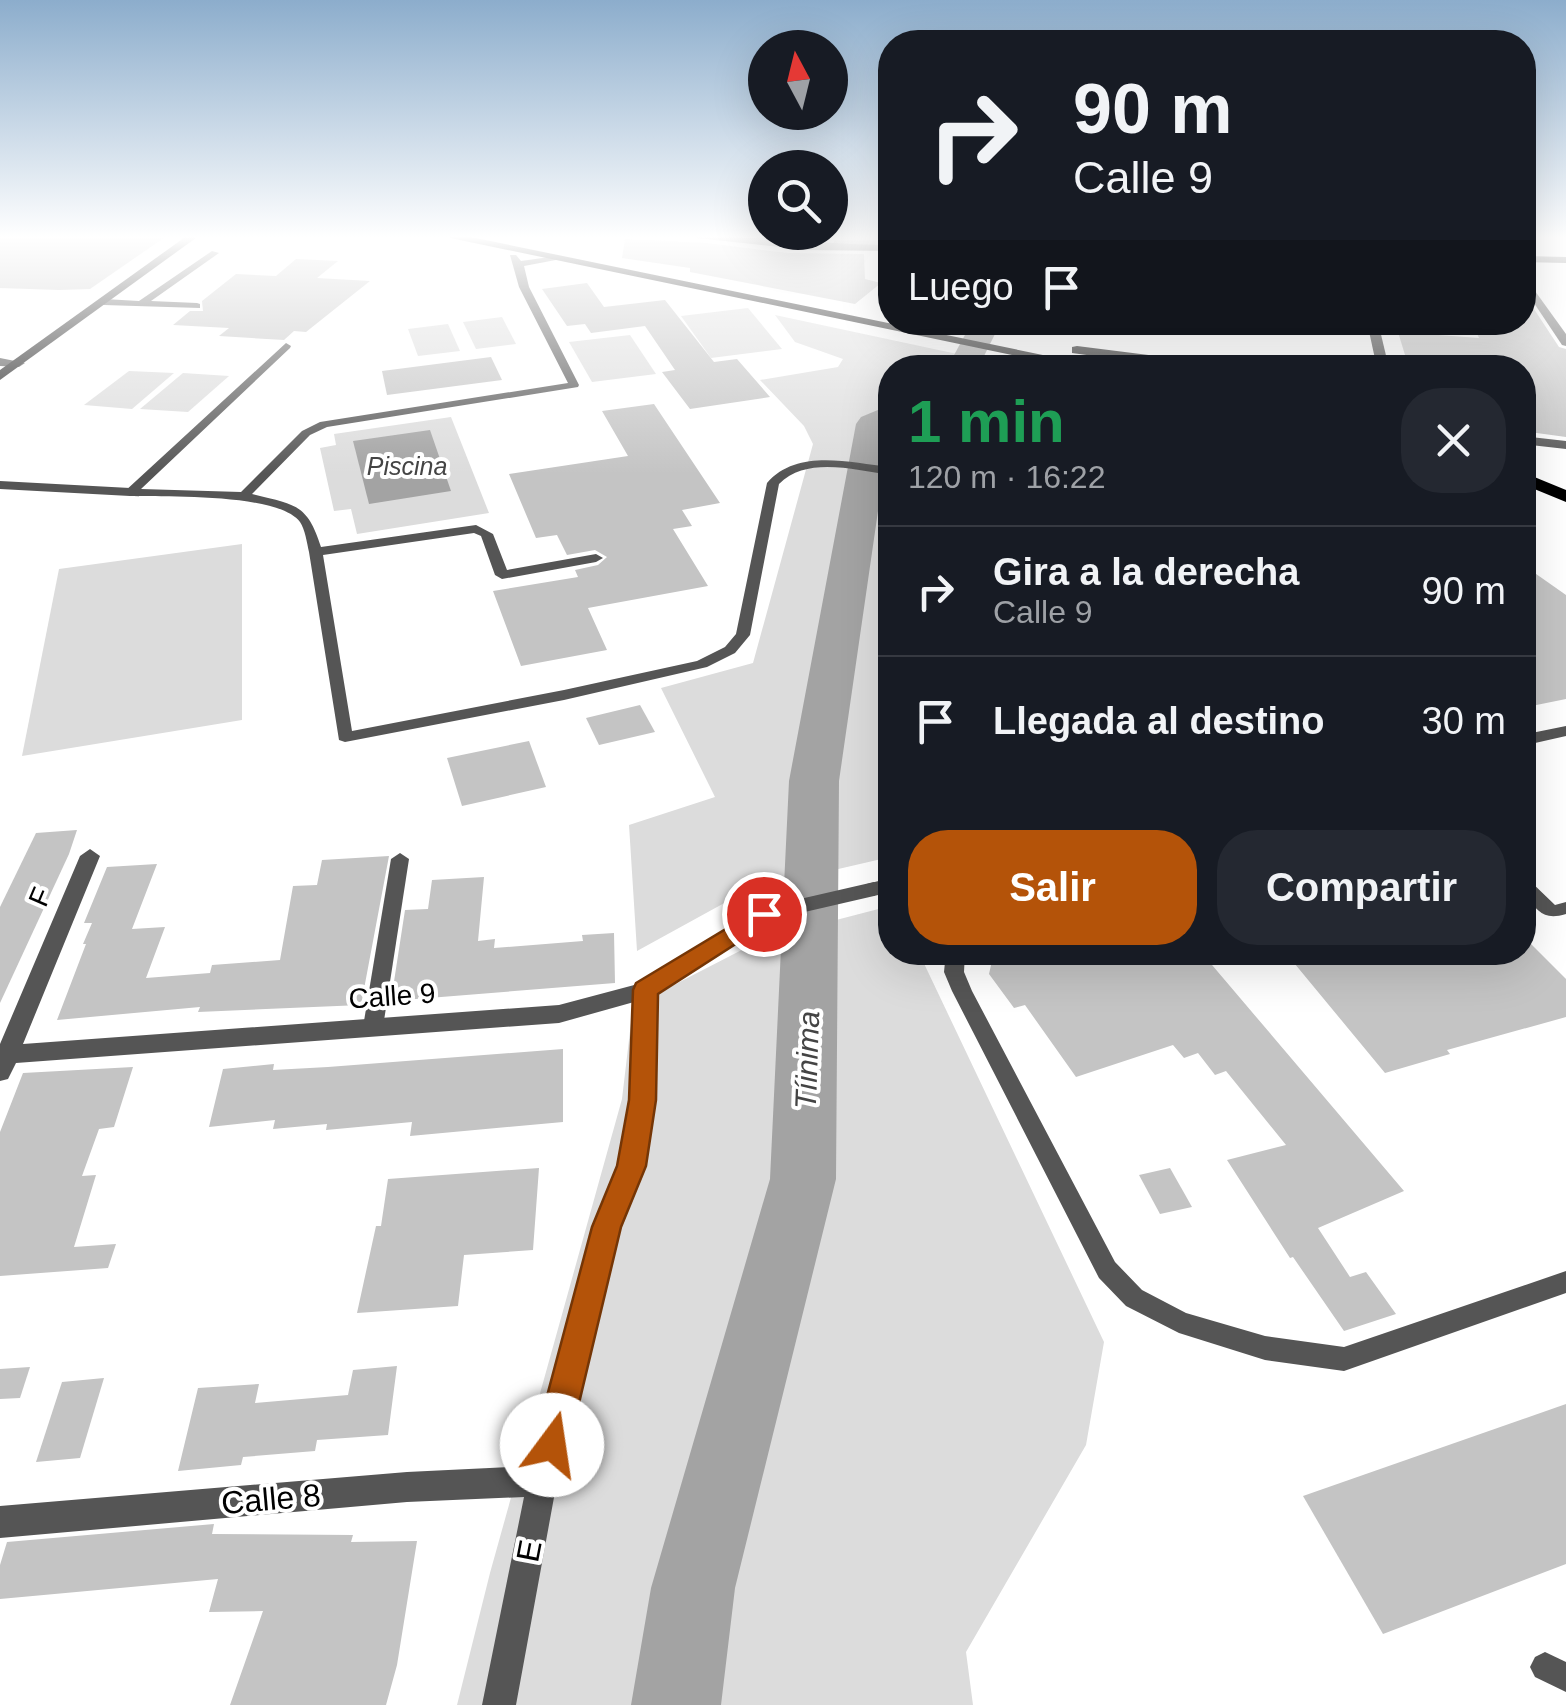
<!DOCTYPE html>
<html lang="es">
<head>
<meta charset="utf-8">
<style>
  :root { --surface:#171b24; --page:#242831; --text:#f1f3f6; --muted:#9ea1a6; --line:#363941; --accent:#b45309 }
  body { margin:0; font-family:Helvetica,sans-serif; background:var(--page); color:var(--text); height:100vh; display:flex; flex-direction:column; font-size:38px; white-space:nowrap }
  * { box-sizing:border-box; margin:0 }
  p { font-size:32px; color:var(--muted) }
  .icon { flex:none; width:55px; height:55px; fill:none; stroke:currentColor; stroke-width:2; stroke-linecap:round; stroke-linejoin:round }
  .map { position:relative; flex:1; overflow:hidden }
  .sheet { position:absolute; left:878px; top:355px; width:658px; height:610px; display:flex; flex-direction:column; background:var(--surface); border-radius:40px; box-shadow:0 10px 40px #0002 }
  .sheet>* { flex:none }
  .hud { position:absolute; left:878px; top:30px; width:658px; height:305px; border-radius:40px; box-shadow:0 10px 40px #0002; background:#171b24; color:var(--text); overflow:hidden }
  .needle { width:65px; rotate:353deg }
  .tools { position:absolute; left:748px; top:30px; display:grid; gap:20px }
  .tools a { display:grid; place-items:center; width:100px; height:100px; border-radius:50%; background:var(--surface); box-shadow:0 10px 40px #0002; font-size:50px }
  .pin { position:absolute; display:grid; place-items:center; width:85px; height:85px; color:#fff; margin:-42px; border:5px solid #fff; border-radius:50%; box-shadow:0 2px 10px #0007 }
  .me { position:absolute; width:110px; margin:-55px; rotate:14deg; stroke-linejoin:round; filter:drop-shadow(0 0 8px #0008) }
  .turn { display:flex; align-items:center; gap:35px; height:210px; padding:0 30px; font-size:45px }
  .turn .icon { width:130px; height:130px; stroke-width:2.5 }
  .turn b { display:block; font-size:70px; line-height:85px }
  .then { display:flex; align-items:center; height:95px; padding:0 30px; background:#0003; gap:20px; font-size:38px }
  .round { display:grid; place-items:center; flex:none; width:105px; height:105px; border-radius:40px; background:var(--page) }
  .summary { display:flex; align-items:center; justify-content:space-between; height:170px; padding:0 30px }
  h1 { font-size:60px; font-weight:700; line-height:75px; color:#1e9e55 }
  .button { display:flex; gap:20px; margin-top:auto; padding:20px 30px }
  .button a { flex:1; height:115px; border-radius:40px; background:var(--accent); color:#fff; font-size:40px; font-weight:700; line-height:115px; text-align:center }
  .button a+a { background:var(--page); color:var(--text) }
  ul { padding:0; list-style:none }
  li { display:flex; align-items:center; gap:30px; height:130px; padding:0 30px; border-top:2px solid var(--line) }
  li div { flex:1 }
  li b { display:block; font-size:38px }
  li em { font-style:normal }
  .map>svg:first-child { display:block }
  .green { fill:#dcdcdc }
  .water { fill:#a3a3a3 }
  .lines { fill:none; stroke-linecap:round; stroke-linejoin:round }
  .stream { stroke:#a3a3a3; stroke-width:5 }
  .river { fill:#a3a3a3; fill-rule:evenodd }
  .building { fill:#c4c4c4 }
  .service { fill:#555; fill-rule:evenodd }
  .minor { fill:#555; fill-rule:evenodd }
  .tertiary { fill:#555; fill-rule:evenodd }
  .secondary { fill:#222; fill-rule:evenodd }
  .primary { fill:#000; fill-rule:evenodd }
  .route { fill:#b45309; stroke:#753606; stroke-width:2.5 }
  .labels { text-anchor:middle; dominant-baseline:central; stroke-width:8; stroke-linejoin:round; paint-order:stroke }
  .far-water-label { font-size:25px; font-style:italic; fill:#444; stroke:#fff }
  .street-label { font-size:28px; fill:#000; stroke:#fff }
  .water-label { font-size:30px; font-style:italic; fill:#444; stroke:#fff }
  .near-street-label { font-size:32px; fill:#000; stroke:#fff }
</style>
</head>
<body>
<div class="map">
<svg width="1566" height="1705" viewBox="0 0 1566 1705">
  <rect width="100%" height="100%" fill="#fff"/>
  <!-- green -->
  <g class="green">
    <path d="M748 308 782 349 711 358 681 316Z"/>
    <path d="M775 315 1018 367 890 368V857L748 890 637 951 629 825 715 797 661 688 753 663 813 444 804 426 760 380 838 367 843 359 795 342Z"/>
    <path d="M502 317 516 344 476 349 463 322Z"/>
    <path d="M448 324 460 351 418 356 408 329Z"/>
    <path d="M630 335 656 374 592 382 569 342Z"/>
    <path d="M129 371 174 373 132 409 84 405Z"/>
    <path d="M183 373 229 376 188 412 140 409Z"/>
    <path d="M451 417 489 513 357 534 351 509 334 511 320 448 336 445 334 434Z"/>
    <path d="M242 544V720L22 756 59 569Z"/>
    <path d="M890 906V952L919 953 1104 1342 1086 1445 966 1652 973 1705H457L490 1573 622 1099 633 1006 763 939Z"/>
  </g>
  <!-- water -->
  <path class="water" d="M430 430 451 491 369 504 353 441Z"/>
  <g class="lines">
    <!-- stream -->
    <path class="stream" d="M836 243H890"/>
    <!-- river -->
    <g class="river">
      <path d="M972 322H1001L978 368H947Z"/>
      <path d="M890 405V428L839 781 836 1179 735 1588 721 1705H631L651 1588 770 1179 789 781 856 424 861 417Z"/>
    </g>
  </g>
  <!-- building -->
  <g class="building">
    <path d="M0 235H168L90 289 59 290 0 288Z"/>
    <path d="M625 239 707 243 787 253 864 254 865 279 881 283 855 304 690 272V268L622 258Z"/>
    <path d="M296 259 338 261 317 278 370 281 306 332 294 331 284 340 219 336 229 328 173 325 190 311H203L202 301 236 274 276 276Z"/>
    <path d="M587 283 604 307 665 300 714 362 737 359 770 397 690 409 662 372 675 370 645 326 591 333 585 324 567 326 542 289Z"/>
    <path d="M1522 303H1530L1559 347 1566 349V437L1522 431V368H1409L1398 332 1479 338 1472 322H1522Z"/>
    <path d="M491 357 502 380 387 395 382 371Z"/>
    <path d="M654 404 720 503 682 510 692 526 673 529 708 586 588 608 607 650 521 666 493 591 578 577 575 570 598 565 607 557 595 550 567 555 557 535 536 538 509 474 628 456 602 411Z"/>
    <path d="M1522 564 1566 595V699L1522 708Z"/>
    <path d="M640 705 655 732 599 745 586 718Z"/>
    <path d="M529 741 546 787 462 806 447 758Z"/>
    <path d="M77 830 69 854 0 1003V907L36 833Z"/>
    <path d="M389 856 361 1005 198 1012 200 1007 57 1020 86 944H83L92 923H84L107 867 157 864 132 929 165 927 146 978 210 973 212 965 280 960 293 886 317 885 322 860Z"/>
    <path d="M484 877 478 941 495 939 494 948 583 941 582 935 614 933 615 983 391 1001 405 910 428 909 432 880Z"/>
    <path d="M1522 935 1566 979V1017L1447 1050 1450 1054 1385 1073 1285 952H1522Z"/>
    <path d="M994 952H1201L1404 1191 1318 1228 1350 1277 1366 1272 1396 1314 1344 1331 1293 1257 1290 1258 1227 1160 1286 1145 1226 1071 1215 1075 1198 1053 1184 1058 1173 1045 1076 1077 1025 1005 1014 1008 989 974Z"/>
    <path d="M563 1049V1122L410 1136 412 1122 326 1130 327 1124 273 1129 275 1120 209 1127 223 1069 274 1064 273 1070 328 1067Z"/>
    <path d="M133 1067 114 1127 99 1129 82 1176 96 1175 74 1247 116 1244 108 1268 0 1276V1132L23 1073Z"/>
    <path d="M539 1168 533 1250 464 1255 458 1306 357 1313 376 1226H381L388 1179Z"/>
    <path d="M1170 1168 1192 1207 1160 1214 1139 1175Z"/>
    <path d="M397 1366 388 1435 317 1440 315 1451 243 1457 241 1465 178 1471 198 1388 259 1384 255 1403 348 1395 353 1370Z"/>
    <path d="M30 1367 20 1398 0 1399V1369Z"/>
    <path d="M104 1378 80 1458 36 1462 62 1382Z"/>
    <path d="M1566 1404V1564L1383 1634 1303 1496Z"/>
    <path d="M214 1524 212 1534 353 1535 351 1542 417 1541 397 1665 386 1705H230L263 1611 209 1612 218 1579 0 1599V1565L7 1542Z"/>
  </g>
  <g class="lines">
    <!-- service -->
    <g class="service">
      <path d="M212 251 219 253 151 301 197 303 200 304V308L104 305 99 302 104 299 139 301Z"/>
      <path d="M510 255H516L521 261 557 256 561 259 524 266 529 287 579 385 578 387 327 427 310 435 252 494C295 505 307 503 321 547L476 525 493 534 507 570 596 554 603 558 596 562 502 579 495 575 481 536 474 533 323 555 352 731 564 690 697 661 725 647 736 634 767 483C798 448 849 463 890 467V475C854 470 807 456 779 484L750 635 735 653 707 667 564 700 345 742 339 740 309 552C307 543 305 529 300 522 279 493 165 497 130 496L124 492 286 343 291 346 290 348 141 489 241 492 302 431 320 422 568 383 519 287Z"/>
      <path d="M400 853 409 859 383 1027 380 1032 373 1035 366 1032 363 1027 391 859Z"/>
      <path d="M1522 877 1528 879 1555 905 1566 902V914C1542 921 1539 910 1522 894Z"/>
      <path d="M946 952H965L964 972 972 991 1115 1262 1142 1290 1186 1313 1265 1336 1344 1347 1566 1271V1293L1344 1371 1265 1360 1179 1333 1126 1306 1099 1278 952 991 944 972Z"/>
      <path d="M1545 1652 1566 1662V1692L1535 1677 1530 1667 1535 1657Z"/>
    </g>
    <!-- minor -->
    <g class="minor">
      <path d="M1522 273 1566 334V346L1562 345 1522 285Z"/>
      <path d="M0 358 25 363 19 367 0 366Z"/>
      <path d="M0 481 130 488 137 492 130 496 0 489Z"/>
      <path d="M90 849 100 856 23 1044 559 1005 638 984 757 909 874 882 884 889 874 896 770 920 656 994 655 1100 644 1166 619 1227 557 1481 516 1705H482L524 1497 407 1502 0 1538V1506L407 1472 531 1466 593 1227 618 1166 631 1100 634 1002 559 1023 16 1063 8 1079 0 1081V1044L80 856Z"/>
    </g>
    <!-- tertiary -->
    <g class="tertiary">
      <path d="M746 235H762L793 246 788 249Z"/>
      <path d="M1522 436 1566 441V449L1522 444Z"/>
      <path d="M1566 726V736L1522 746V735Z"/>
      <path d="M890 878V892L874 896 864 889 867 884Z"/>
    </g>
    <!-- secondary -->
    <g class="secondary">
      <path d="M188 235H200L0 380V370Z"/>
      <path d="M670 235C744 235 817 244 890 245V251L808 250Z"/>
      <path d="M1522 256 1566 257V263L1522 262Z"/>
      <path d="M1367 322H1378L1389 368H1377Z"/>
    </g>
    <!-- primary -->
    <g class="primary">
      <path d="M436 235H461L1106 368H1075Z"/>
      <path d="M1077 346 1220 364 1227 368H1181L1072 353V347Z"/>
      <path d="M1522 472 1566 490V502L1522 484Z"/>
    </g>
  </g>
  <!-- sky -->
  <linearGradient id="sky" x2="0" y2="1"><stop stop-color="#8cadcc"/><stop offset="0.5" stop-color="#fff"/><stop offset="1" stop-color="#fff" stop-opacity="0"/></linearGradient>
  <rect width="1566" height="474" fill="url(#sky)"/>
  <!-- route -->
  <path class="route" d="M764 906 776 914 773 920 658 994 656 1100 646 1166 621 1227 569 1445 564 1457 552 1462 539 1457 534 1445 592 1227 617 1166 629 1100 633 990 636 983Z"/>
  <g class="labels">
    <!-- far-water labels -->
    <g class="far-water-label">
      <text x="407" y="466">Piscina</text>
    </g>
    <!-- street labels -->
    <g class="street-label">
      <text transform="translate(40 897) rotate(-67)">F</text>
      <text transform="translate(392 996) rotate(-4)">Calle 9</text>
    </g>
    <!-- water labels -->
    <g class="water-label">
      <text transform="translate(807 1060) rotate(-88)">Tíinima</text>
    </g>
    <!-- near-street labels -->
    <g class="near-street-label">
      <text transform="translate(271 1499) rotate(-5)">Calle 8</text>
      <text transform="translate(529 1551) rotate(-79)">E</text>
    </g>
  </g>
</svg>
<div class="tools">
<a><svg class="needle" viewBox="-14 -14 28 28"><path d="M0-13l5 13h-10z" fill="#e53935"/><path d="M0 13l5-13h-10z" fill="#9ea1a6"/></svg></a>
<a><svg class="icon" aria-label="search" viewBox="0 0 24 24"><circle cx="10" cy="10" r="6"/><path d="M15 15l6 6"/></svg></a>
</div>
<div class="pin" style="left:764px;top:914px;background:#d93025"><svg class="icon" aria-label="arrive" viewBox="0 0 24 24"><path d="M6 21V4h12l-3 4 3 4H6"/></svg></div>
<svg class="me" style="left:552px;top:1445px" viewBox="-20 -20 40 40"><circle r="19" fill="#fff"/><path d="M0-13L10 11 0 6-10 11z" fill="#b45309"/></svg>
<div class="hud">
<div class="turn"><svg class="icon" aria-label="right" viewBox="0 0 24 24"><path d="M7 20v-9h11M14 6l5 5-5 5"/></svg><div><b>90 m</b>Calle 9</div></div>
<div class="then">Luego<svg class="icon" aria-label="arrive" viewBox="0 0 24 24"><path d="M6 21V4h12l-3 4 3 4H6"/></svg></div>
</div>
<section class="sheet">
<div class="summary"><div><h1>1 min</h1><p>120 m · 16:22</p></div><a class="round"><svg class="icon" aria-label="close" viewBox="0 0 24 24"><path d="M6 6l12 12M18 6L6 18"/></svg></a></div>
<ul>
<li><svg class="icon" aria-label="right" viewBox="0 0 24 24"><path d="M7 20v-9h11M14 6l5 5-5 5"/></svg><div><b>Gira a la derecha</b><p>Calle 9</p></div><em>90 m</em></li>
<li><svg class="icon" aria-label="arrive" viewBox="0 0 24 24"><path d="M6 21V4h12l-3 4 3 4H6"/></svg><div><b>Llegada al destino</b></div><em>30 m</em></li>
</ul>
<div class="button"><a>Salir</a><a>Compartir</a></div>
</section>
</div>
</body>
</html>
